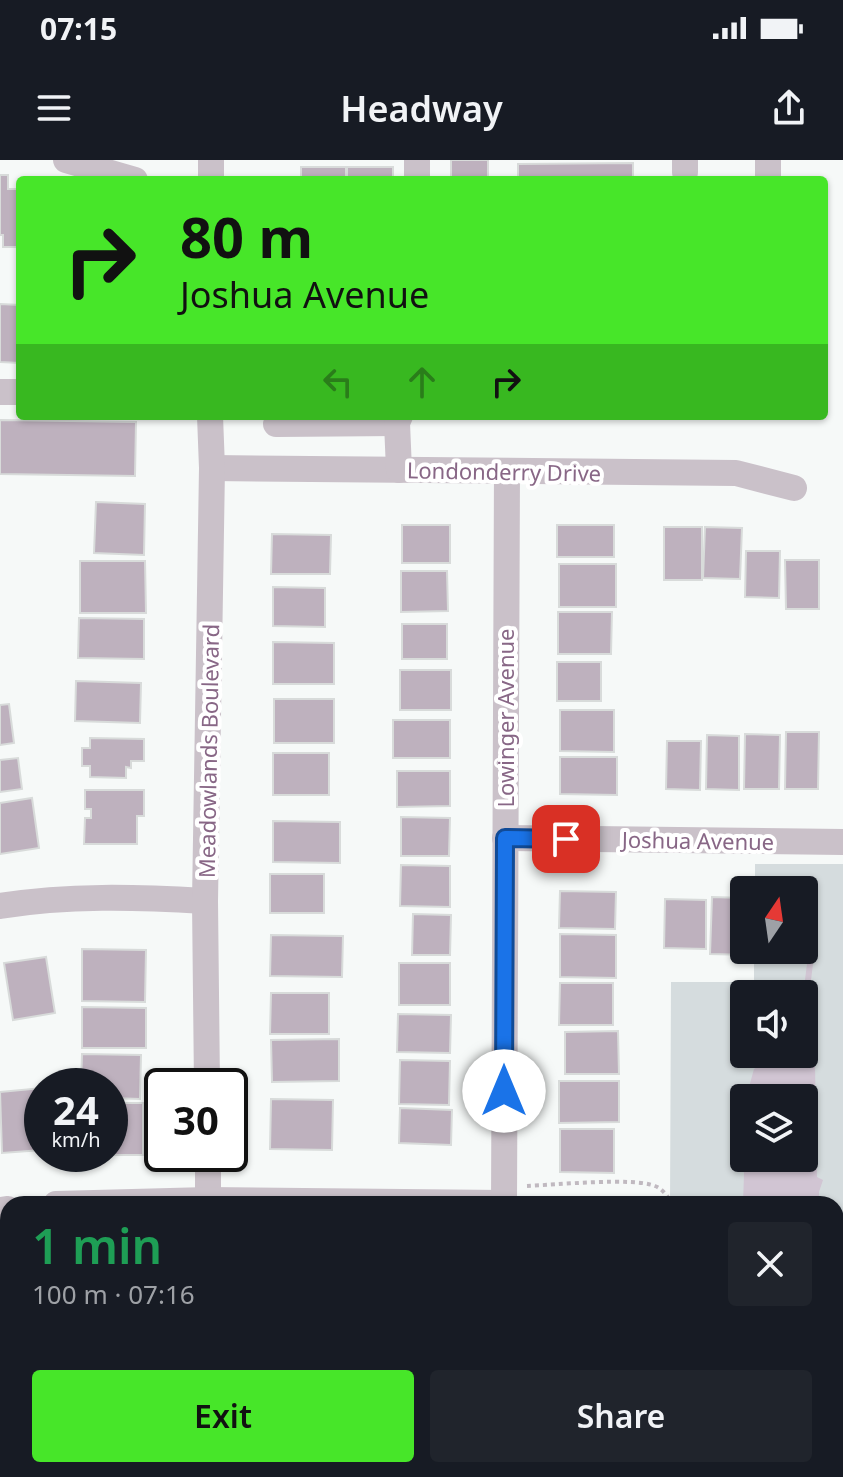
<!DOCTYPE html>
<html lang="en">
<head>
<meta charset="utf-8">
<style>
  :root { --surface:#171b24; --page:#20242c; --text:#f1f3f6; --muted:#9ea1a6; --accent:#47e629 }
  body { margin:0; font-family:"Noto Sans",sans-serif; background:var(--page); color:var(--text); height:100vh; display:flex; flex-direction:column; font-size:30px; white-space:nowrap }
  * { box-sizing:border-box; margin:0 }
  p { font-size:26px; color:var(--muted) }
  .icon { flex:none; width:44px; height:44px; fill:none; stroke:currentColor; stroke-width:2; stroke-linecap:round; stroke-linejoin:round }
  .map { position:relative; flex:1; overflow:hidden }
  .sheet { position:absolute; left:0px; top:1036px; width:844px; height:282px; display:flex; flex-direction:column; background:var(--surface); border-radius:24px 24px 0 0; box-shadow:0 2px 6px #0004 }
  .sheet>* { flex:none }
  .guide { position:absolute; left:16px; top:16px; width:812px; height:244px; border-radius:8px; box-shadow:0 2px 6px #0004; background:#47e629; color:#111; overflow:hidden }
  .needle { width:52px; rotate:13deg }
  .fabs { position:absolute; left:730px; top:716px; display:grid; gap:16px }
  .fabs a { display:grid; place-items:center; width:88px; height:88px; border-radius:8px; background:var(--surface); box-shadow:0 2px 6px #0004; font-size:40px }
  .speed { position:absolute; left:24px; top:908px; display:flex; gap:16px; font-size:40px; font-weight:700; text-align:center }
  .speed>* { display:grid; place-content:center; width:104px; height:104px; border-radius:50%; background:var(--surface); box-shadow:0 2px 6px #0004; line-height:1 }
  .speed small { font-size:20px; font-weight:400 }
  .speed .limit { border:4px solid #111; border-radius:12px; background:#fff; color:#111 }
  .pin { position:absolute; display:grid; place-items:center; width:68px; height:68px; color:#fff; margin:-34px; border-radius:16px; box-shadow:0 4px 12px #0006 }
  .me { position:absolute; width:88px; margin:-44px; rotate:0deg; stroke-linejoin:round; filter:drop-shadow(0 0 6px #0008) }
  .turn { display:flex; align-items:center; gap:28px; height:168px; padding:0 32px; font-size:36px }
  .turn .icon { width:104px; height:104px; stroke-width:2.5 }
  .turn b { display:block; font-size:56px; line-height:68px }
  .lanes { display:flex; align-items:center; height:76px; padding:0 32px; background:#0003; justify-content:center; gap:40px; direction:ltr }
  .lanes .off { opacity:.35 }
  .round { display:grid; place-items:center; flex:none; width:84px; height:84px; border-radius:8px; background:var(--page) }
  .head { display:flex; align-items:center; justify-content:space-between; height:136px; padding:0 32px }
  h1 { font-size:48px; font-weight:600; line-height:60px; color:#1e9e55 }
  .button { display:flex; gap:16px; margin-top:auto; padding:16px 32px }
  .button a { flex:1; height:92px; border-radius:8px; background:var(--accent); color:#111; font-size:32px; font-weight:600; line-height:92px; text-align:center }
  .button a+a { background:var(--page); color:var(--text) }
  .status { display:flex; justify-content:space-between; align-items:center; height:56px; padding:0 40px; background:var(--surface); direction:ltr }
  .status svg { height:22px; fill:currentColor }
  header { display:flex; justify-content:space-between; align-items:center; height:104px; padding:0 32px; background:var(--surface); font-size:36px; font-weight:600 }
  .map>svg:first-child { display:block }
  .green { fill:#d5dcde; fill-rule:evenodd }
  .water { fill:#d1c5d3 }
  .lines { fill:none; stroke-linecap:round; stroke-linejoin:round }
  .stream { stroke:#d1c5d3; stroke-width:6 }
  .building { fill:#beb1be; stroke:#d8dbda; stroke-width:2 }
  .path { stroke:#c0b9c0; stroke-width:4; stroke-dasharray:4 4; stroke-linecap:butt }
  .minor { stroke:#cac1c9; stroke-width:26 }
  .route-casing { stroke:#114b97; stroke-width:20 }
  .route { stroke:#1a73e8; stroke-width:14 }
  .labels { text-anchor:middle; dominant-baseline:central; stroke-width:8; stroke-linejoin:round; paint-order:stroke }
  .street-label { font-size:22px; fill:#886786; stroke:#fff }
</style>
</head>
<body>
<div class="status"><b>07:15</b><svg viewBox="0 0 49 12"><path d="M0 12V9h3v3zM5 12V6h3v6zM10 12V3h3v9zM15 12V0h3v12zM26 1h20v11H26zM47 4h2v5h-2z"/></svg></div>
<header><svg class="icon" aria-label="menu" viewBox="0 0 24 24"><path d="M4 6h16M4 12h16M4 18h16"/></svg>Headway<svg class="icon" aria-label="share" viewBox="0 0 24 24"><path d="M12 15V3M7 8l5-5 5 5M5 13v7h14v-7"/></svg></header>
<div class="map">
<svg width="843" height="1317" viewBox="0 0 843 1317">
  <rect width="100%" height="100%" fill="#f6f9f8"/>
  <!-- green -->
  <path class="green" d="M755 704H843V1317H668V1310H836V1044H670L671 822H754V790H804V730H755ZM744 834H804V894H744ZM744 938H804V998H744Z"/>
  <!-- water -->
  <g class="water">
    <path d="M805 844 806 895 815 906 817 1017 823 1020 819 1032V1044H743L744 1014 739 962 744 945V998H804V938H746L754 909 778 894H804Z"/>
    <path d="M772 1310H808L811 1317H766Z"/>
  </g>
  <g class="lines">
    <!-- stream -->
    <path class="stream" d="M804 852 810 804"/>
  </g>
  <!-- building -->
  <g class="building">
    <rect x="451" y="0" width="37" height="20"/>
    <path d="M633 3V20H518V4Z"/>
    <rect x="301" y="7" width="45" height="13"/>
    <rect x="347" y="7" width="46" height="13"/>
    <path d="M0 15H8V29H20V87H3V75H0Z"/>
    <path d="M0 144 20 145V203L0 202Z"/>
    <path d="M0 260 136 262 135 316 0 314Z"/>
    <path d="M96 342 145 344 144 395 94 393Z"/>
    <rect x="402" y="365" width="48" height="38"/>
    <rect x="557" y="365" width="57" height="32"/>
    <rect x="664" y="367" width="38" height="53"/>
    <path d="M705 367 742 368 740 419 703 418Z"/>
    <path d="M272 374 331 375 330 414H271Z"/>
    <path d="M746 391H780L779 438 745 437Z"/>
    <path d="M785 400H819V449H786Z"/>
    <path d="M80 401H145L146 453H80Z"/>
    <rect x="559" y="404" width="57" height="43"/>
    <path d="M401 411H447L448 451 401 452Z"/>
    <path d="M273 427 325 428V467L273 466Z"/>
    <path d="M558 452H612L611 494H558Z"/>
    <path d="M79 458 144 459V499L78 498Z"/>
    <rect x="402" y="464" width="45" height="35"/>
    <path d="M273 482 334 483V524H273Z"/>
    <rect x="557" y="502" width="44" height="39"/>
    <rect x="400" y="510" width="51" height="40"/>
    <path d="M76 521 141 523 140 563 75 561Z"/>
    <rect x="274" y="539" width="60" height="44"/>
    <path d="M9 544 14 583 0 585V545Z"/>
    <path d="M560 550H614V592L560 591Z"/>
    <rect x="393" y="560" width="57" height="38"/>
    <path d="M786 572H819L818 629H785Z"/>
    <path d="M745 574 780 575 779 629H744Z"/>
    <path d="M707 575 739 576V630L706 629Z"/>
    <path d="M90 578 144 579V601H131V608L126 607V618L90 617V606H82V588H90Z"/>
    <path d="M667 581H701L700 630 666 629Z"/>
    <rect x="273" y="593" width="56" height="42"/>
    <path d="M560 597H617V635L560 634Z"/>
    <path d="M18 598 22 629 0 632V600Z"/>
    <path d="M397 611H450V646L397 647Z"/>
    <path d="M85 630H144V656H137V684H84L85 658H91V649H85Z"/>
    <path d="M32 638 39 688 0 694V643Z"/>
    <path d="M401 657 450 658 449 696H401Z"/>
    <path d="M273 661 340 662V703L273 702Z"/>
    <path d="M401 705 450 706V747L400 746Z"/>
    <rect x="270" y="714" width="54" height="39"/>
    <path d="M560 731 616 732 615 769 559 768Z"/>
    <path d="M712 737 744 738V790H750L749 795 710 794Z"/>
    <path d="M665 739 706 740V789L664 788Z"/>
    <path d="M413 754 451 755 450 795H412Z"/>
    <path d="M560 774 616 775V818L560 817Z"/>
    <path d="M271 775 343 776 342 817 270 816Z"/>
    <path d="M82 789 146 790 145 842 82 841Z"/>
    <path d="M46 797 55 853 13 860 4 803Z"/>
    <rect x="399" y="803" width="51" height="42"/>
    <path d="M560 823H613V865H559Z"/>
    <path d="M271 833H329V874H270Z"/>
    <path d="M82 847 146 848V888H82Z"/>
    <path d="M398 854 451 855 450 893 397 892Z"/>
    <path d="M618 871 619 914H565V872Z"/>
    <path d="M339 879V921L272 922 271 880Z"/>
    <path d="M82 894 141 895 140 939 110 938V926H81Z"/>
    <path d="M400 900 450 901 449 945 399 944Z"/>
    <path d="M559 921H619V962L559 963Z"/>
    <path d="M42 928V990L2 993 0 932Z"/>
    <path d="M271 939 333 940 332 990 270 989Z"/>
    <path d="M110 943H143V995H91L110 994Z"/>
    <path d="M400 948 452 950 451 985 399 983Z"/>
    <path d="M560 969H614V1013L560 1012Z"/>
    <path d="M609 1037V1044H557V1038Z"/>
    <path d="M92 1310H145V1315L92 1313Z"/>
    <rect x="398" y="1310" width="52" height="7"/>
    <path d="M559 1310H609L608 1317H559Z"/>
  </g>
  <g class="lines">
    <!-- path -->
    <g class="path">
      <path d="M527 1026C554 1025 634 1017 655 1026 663 1029 668 1037 672 1044"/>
      <path d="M836 1224 843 1217"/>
    </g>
    <!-- minor -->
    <g class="minor">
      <path d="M66 0 135 20"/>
      <path d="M685 0V12"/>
      <path d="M211 20V0"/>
      <path d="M417 20V0"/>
      <path d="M768 20V0"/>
      <path d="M0 232H20"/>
      <path d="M276 264 397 263"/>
      <path d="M212 308 736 313 794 328"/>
      <path d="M399 310 397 263 400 256"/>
      <path d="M505 678 843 682"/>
      <path d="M0 746C68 735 136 737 205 741"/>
      <path d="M207 926 205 741 212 308 210 256"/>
      <path d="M208 994V1044"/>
      <path d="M56 1044 208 1040 504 1043"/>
      <path d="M504 1044 507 311"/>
      <path d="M0 1050 8 1049"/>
      <path d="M208 1317V1310"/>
      <path d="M503 1317V1310"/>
    </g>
  </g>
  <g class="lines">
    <!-- route casing -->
    <g class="route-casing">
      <path id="route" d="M504 931 505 678 566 679"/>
    </g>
    <!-- route -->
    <use href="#route" class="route"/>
  </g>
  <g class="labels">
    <!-- street labels -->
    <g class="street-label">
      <text transform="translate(504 311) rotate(1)">Londonderry Drive</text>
      <text transform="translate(505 558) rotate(-90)">Lowinger Avenue</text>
      <text transform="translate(208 591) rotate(-89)">Meadowlands Boulevard</text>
      <text transform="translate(698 680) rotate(1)">Joshua Avenue</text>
    </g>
  </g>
</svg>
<div class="fabs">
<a><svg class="needle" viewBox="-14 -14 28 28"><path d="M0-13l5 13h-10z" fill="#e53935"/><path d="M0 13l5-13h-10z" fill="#9ea1a6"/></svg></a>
<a><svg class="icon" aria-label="sound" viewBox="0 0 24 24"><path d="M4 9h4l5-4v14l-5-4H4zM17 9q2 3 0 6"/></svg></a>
<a><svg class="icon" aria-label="layers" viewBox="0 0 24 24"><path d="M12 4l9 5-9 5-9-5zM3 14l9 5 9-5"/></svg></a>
</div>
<div class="speed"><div>24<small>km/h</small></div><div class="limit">30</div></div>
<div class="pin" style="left:566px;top:679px;background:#d93025"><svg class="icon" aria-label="arrive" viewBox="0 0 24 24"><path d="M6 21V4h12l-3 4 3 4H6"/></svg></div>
<svg class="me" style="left:504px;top:931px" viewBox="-20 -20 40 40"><circle r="19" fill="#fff"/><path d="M0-13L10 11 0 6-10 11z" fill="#1a73e8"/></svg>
<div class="guide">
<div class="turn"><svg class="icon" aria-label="right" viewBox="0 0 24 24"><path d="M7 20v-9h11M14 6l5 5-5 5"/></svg><div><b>80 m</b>Joshua Avenue</div></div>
<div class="lanes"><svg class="icon off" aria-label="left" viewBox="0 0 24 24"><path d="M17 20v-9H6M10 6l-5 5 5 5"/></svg><svg class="icon off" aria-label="ahead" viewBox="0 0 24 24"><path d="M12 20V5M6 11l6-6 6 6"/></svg><svg class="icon" aria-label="right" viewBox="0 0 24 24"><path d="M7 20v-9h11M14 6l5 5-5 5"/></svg></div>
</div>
<section class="sheet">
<div class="head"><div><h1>1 min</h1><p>100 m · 07:16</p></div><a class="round"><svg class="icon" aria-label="close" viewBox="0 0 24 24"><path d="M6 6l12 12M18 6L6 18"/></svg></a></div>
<div class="button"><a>Exit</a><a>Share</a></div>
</section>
</div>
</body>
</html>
